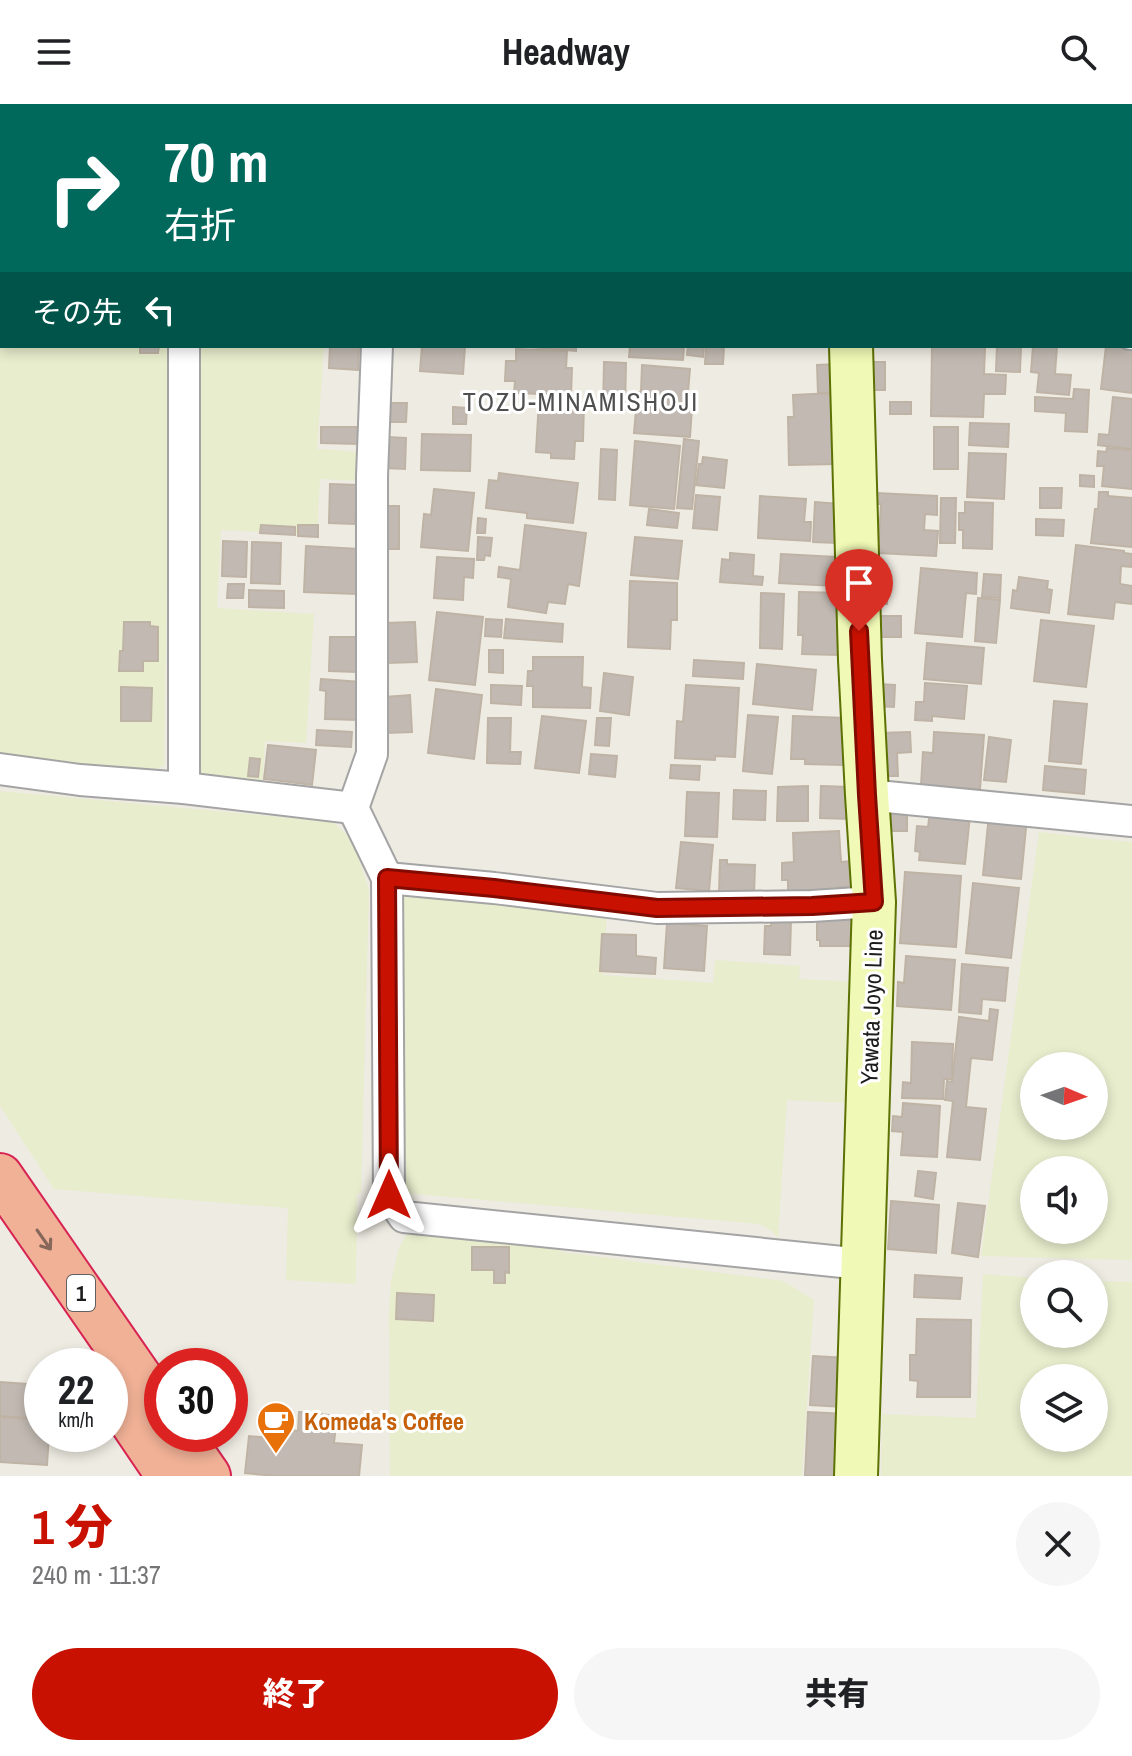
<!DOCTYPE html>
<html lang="ja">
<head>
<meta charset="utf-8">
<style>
  :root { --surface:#fff; --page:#f6f6f6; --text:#202124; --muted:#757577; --accent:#c81101 }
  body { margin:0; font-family:"Archivo Narrow","Noto Sans JP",sans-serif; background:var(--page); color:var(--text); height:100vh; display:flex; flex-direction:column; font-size:30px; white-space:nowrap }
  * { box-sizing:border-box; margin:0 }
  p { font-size:26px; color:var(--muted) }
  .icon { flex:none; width:44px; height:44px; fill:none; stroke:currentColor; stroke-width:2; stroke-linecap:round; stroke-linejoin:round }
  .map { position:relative; height:1372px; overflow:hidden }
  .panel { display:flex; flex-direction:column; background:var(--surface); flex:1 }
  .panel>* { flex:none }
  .hud { position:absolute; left:0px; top:0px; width:1132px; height:244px; box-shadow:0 4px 12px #0003; background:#00695c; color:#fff; overflow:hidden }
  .needle { width:52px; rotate:92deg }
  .buttons { position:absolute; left:1020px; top:948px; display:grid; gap:16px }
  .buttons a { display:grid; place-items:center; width:88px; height:88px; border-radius:50%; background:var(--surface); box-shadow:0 4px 12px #0003; font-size:40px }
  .speed { position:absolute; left:24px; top:1244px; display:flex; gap:16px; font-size:40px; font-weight:700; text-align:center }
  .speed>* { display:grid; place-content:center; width:104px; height:104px; border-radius:50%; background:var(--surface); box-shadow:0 4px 12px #0003; line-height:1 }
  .speed small { font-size:20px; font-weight:400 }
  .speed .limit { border:12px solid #d22; background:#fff; color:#111 }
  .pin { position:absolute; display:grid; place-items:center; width:68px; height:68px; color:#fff; margin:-82px -34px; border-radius:50% 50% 50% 0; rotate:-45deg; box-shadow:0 0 8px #0007 }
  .pin .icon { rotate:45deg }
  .me { position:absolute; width:88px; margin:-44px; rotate:0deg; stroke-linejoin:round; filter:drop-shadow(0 0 6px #0008) }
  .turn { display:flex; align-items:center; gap:28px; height:168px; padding:0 32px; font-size:36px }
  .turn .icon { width:104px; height:104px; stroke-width:2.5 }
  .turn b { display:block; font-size:56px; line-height:68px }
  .then { display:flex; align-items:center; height:76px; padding:0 32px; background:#0003; gap:16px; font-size:30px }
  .round { display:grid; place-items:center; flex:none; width:84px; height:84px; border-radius:42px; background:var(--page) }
  .head { display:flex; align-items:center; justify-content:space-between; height:136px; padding:0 32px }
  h1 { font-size:48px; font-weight:800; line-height:60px; color:var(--accent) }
  .primary-button { display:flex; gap:16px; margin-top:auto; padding:16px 32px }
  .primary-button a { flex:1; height:92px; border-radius:48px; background:var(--accent); color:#fff; font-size:32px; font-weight:800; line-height:92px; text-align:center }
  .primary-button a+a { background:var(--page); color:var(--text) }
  header { display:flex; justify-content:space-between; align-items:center; height:104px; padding:0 32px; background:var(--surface); font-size:36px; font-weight:800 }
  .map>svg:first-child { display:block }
  .farmland { fill:#e8edcd; fill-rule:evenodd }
  .building { fill:#c2bab2; stroke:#bfb3a5; stroke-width:2 }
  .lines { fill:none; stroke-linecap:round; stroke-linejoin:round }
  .minor-casing { stroke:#a4a4a4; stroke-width:34 }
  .secondary-casing { stroke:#5d7205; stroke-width:46 }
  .trunk-casing { stroke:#d72453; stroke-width:48 }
  .minor { stroke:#fff; stroke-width:30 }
  .secondary { stroke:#f0f9b5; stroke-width:42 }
  .trunk { stroke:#f0b196; stroke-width:44 }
  .oneway { stroke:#86675a }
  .route-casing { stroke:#820b01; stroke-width:20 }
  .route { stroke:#c81101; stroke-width:14 }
  .labels { text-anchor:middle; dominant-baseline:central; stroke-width:6; stroke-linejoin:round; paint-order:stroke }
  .shield { fill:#fff; stroke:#616161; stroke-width:2 }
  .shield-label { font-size:22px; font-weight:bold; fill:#1d1d1d }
  .street-label { font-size:24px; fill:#1d1d1d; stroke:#fff }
  .food-label { font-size:24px; font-weight:bold; fill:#c56008; stroke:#fff; text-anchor:start }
  .neighbourhood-label { font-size:26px; letter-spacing:2px; fill:#505050; stroke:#fff }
</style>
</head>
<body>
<header><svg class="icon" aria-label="menu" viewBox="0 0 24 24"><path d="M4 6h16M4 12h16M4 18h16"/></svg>Headway<svg class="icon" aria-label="search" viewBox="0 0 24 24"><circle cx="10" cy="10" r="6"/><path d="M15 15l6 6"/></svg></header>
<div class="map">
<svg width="1132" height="1372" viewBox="0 0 1132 1372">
  <rect width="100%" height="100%" fill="#eeebe2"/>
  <!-- farmland -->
  <g class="farmland">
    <path d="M0 170H2V242H171L164 662 137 671 0 658Z"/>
    <path d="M194 242H324L317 345 363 348 361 377 320 375 317 431 221 426 217 504 314 510 306 639 265 637 262 685 193 673Z"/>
    <path d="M0 687 333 718 347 731 358 752 369 786 361 1088 357 1090 356 1180 286 1176 288 1104 54 1085 0 1002Z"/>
    <path d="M1039 728 1096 735 1132 738V1156L981 1152ZM1094 962V1022H1034V962ZM1094 1066V1126H1034V1066Z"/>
    <path d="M401 783 607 808 603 871 713 879 715 856 800 862 799 875 857 878 848 999 787 996 778 1134 771 1126 759 1120 394 1088Z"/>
    <path d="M410 1129 560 1141 562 1148 783 1177 814 1196 802 1372H390L389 1210 391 1177 399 1144 405 1133Z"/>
    <path d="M983 1170 1034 1174V1230H1094V1177L1132 1178V1372H881L882 1310 976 1314ZM1034 1274H1094V1334H1034Z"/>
  </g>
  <!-- building -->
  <g class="building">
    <rect x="781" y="0" width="51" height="2"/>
    <rect x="1030" y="0" width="76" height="2"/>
    <path d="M1132 241V289L1101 285 1106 242Z"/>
    <path d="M140 242H159L158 249H140Z"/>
    <path d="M330 242H359L358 266 329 264Z"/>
    <path d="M422 242H465L463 270 420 267Z"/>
    <path d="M517 242H576V247Z"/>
    <path d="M630 242H684L683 256 629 253Z"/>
    <path d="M688 242H704L703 253 687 251Z"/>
    <path d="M706 242H724L723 260H705Z"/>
    <path d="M932 242 985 243 984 270 1006 271 1005 290H984L983 313 931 312Z"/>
    <path d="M997 242H1021L1020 268 996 267Z"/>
    <path d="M1033 242H1057L1055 270 1071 271 1069 291 1037 288 1039 269 1031 268Z"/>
    <path d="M516 245 567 247 566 264H572L571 291 514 289 515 277H505L506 257H516Z"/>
    <path d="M604 258 626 259 625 306H603Z"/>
    <path d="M868 258H885V286H867Z"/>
    <path d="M840 260V288L818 289 817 261Z"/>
    <path d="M642 261 690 265 688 288 693 289 690 333 634 329 636 306 632 305 633 288H641Z"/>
    <path d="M1074 285 1089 286 1087 328 1065 327 1066 309 1035 307V293L1073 295Z"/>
    <path d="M834 289 837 360 789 361 788 313H794L793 291Z"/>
    <path d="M1113 293 1132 295V345L1098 341 1099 330 1109 331Z"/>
    <path d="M539 296 584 298 583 337H575L574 355 551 354V349L536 348Z"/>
    <rect x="890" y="298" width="21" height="12"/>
    <path d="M391 299H407L406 318H390Z"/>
    <path d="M453 303 467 304 466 320H453Z"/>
    <path d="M970 319 1009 320 1008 343 969 341Z"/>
    <path d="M321 323H359V340L321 339Z"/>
    <rect x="934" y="323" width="24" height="42"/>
    <path d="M422 330 471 331 470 367 421 366Z"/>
    <path d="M386 333 406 334 405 365 385 364Z"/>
    <path d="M684 335 699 337 692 405 677 404Z"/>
    <path d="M635 337 680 342 674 405 630 401Z"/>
    <path d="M1107 344 1132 346V385L1102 382 1104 362H1097L1098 347 1106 348Z"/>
    <path d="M601 345 617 346 615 396 599 395Z"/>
    <path d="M969 349 1006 350 1004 395 967 393Z"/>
    <path d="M703 353 727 356 724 384 696 381 699 360H702Z"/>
    <path d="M499 369 578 379 573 419 527 414V409L486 404 489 376 498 377Z"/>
    <path d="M1080 371 1094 372V383L1080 382Z"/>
    <path d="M330 380 357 381 355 420 329 419Z"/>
    <path d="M1040 384H1062L1061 404H1040Z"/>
    <path d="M434 385 474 389 468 447 421 443 424 410 431 411Z"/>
    <path d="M1099 388H1108V392L1132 394V443L1091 439 1095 405H1098Z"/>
    <path d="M876 389 937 392V411L925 410 924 426 938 427 936 452 878 449 881 400H875Z"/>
    <path d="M696 391 720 393 717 426 693 424Z"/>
    <path d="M760 392 806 395 804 418H811L810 437 758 434Z"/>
    <path d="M941 394H956L955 439H940Z"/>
    <path d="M815 398 851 401 838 439 813 438Z"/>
    <path d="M965 398 993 399 992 445 963 444V426H959V409H965Z"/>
    <rect x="384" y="402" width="15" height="43"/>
    <path d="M649 405 679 409 677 424 647 421Z"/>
    <path d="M478 414 486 415 485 429H477Z"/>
    <path d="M1036 415 1064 416 1063 432 1036 431Z"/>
    <path d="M261 421 295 423V431L260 429Z"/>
    <path d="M298 421H318V433L298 432Z"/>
    <path d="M525 421 586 429 579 482 568 480 565 500 548 498 546 509 508 503 511 475 498 473 499 463 520 466Z"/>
    <path d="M478 433 492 434 490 452 485 451 484 456H477Z"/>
    <path d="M635 433 682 437 678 475 631 471Z"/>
    <path d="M223 437 247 438 246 473 222 472Z"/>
    <path d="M252 438 281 439 280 480 251 479Z"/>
    <path d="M1076 441 1124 447V449L1132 450V463L1121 462 1120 480 1132 482V500L1115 498 1113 515 1068 510Z"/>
    <path d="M306 442 359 445 357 490 304 488Z"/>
    <path d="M730 449 754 451 753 472 763 473 762 481 720 478 722 455 730 456Z"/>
    <path d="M781 450 836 453 835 482 779 479Z"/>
    <path d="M437 453 474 455 473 474 464 473 463 496 434 494Z"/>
    <path d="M921 464 977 469 976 490 966 489 962 533 915 529Z"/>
    <path d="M984 470 1001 471 1000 494 982 493Z"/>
    <path d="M877 471 888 472 887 500 876 499Z"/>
    <path d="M1019 473 1048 477 1047 485 1052 486 1049 509 1011 504 1013 486 1017 487Z"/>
    <path d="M630 477 677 479V516H671L670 545 628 543Z"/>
    <path d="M228 480H244L243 494H227Z"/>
    <path d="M249 486 284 487V504L249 503Z"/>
    <path d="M799 488 847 489 840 551 802 550 803 531H798Z"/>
    <path d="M761 489 784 490 782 545 760 544Z"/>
    <path d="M978 494 1000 496 996 539 975 537Z"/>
    <path d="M437 508 483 513 475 581 429 576Z"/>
    <path d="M878 512H901V533H877Z"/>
    <path d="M486 515 502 516 501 533 485 532Z"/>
    <path d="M506 515 563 520 562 538 504 534Z"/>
    <path d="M1041 516 1094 522 1086 583 1034 577Z"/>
    <path d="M124 518H150V522L158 523V557H143V567H119L120 547H123Z"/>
    <path d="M415 518 417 558 386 559 384 519Z"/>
    <path d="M330 533H358L357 568 329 567Z"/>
    <path d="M927 539 984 544 981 580 924 575Z"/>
    <path d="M489 546H503V569L489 568Z"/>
    <path d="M533 553H583L582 583 591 584 590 604 533 603V582H527L528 567H533Z"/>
    <path d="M694 556 744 559 743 575 693 572Z"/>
    <path d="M757 560 816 566 812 606 753 600Z"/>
    <path d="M604 569 633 573 629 611 600 607Z"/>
    <path d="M321 575 361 578 359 616 325 615 326 587 320 586Z"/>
    <path d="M925 579 967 582 964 615 932 612V617L915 616 916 598H924Z"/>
    <path d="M878 580 895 581 894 603 877 602Z"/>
    <path d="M491 581 522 582 521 601 491 599Z"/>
    <path d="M686 581 739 584 735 653 715 652V656L675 654 677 617 683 618Z"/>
    <path d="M121 583 152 584 151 617H121Z"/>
    <path d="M436 585 482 591 474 655 428 649Z"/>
    <path d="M410 591 412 628 387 629 385 593Z"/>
    <path d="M1054 597 1087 600 1081 660 1049 657Z"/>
    <path d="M748 611 778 613 772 670 743 667Z"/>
    <path d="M542 612 586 617 579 669 535 664Z"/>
    <path d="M793 612 846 614 844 661 805 660V655H791Z"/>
    <path d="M488 614H511L510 648H521L520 660 487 659Z"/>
    <path d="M597 614H611L609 642 595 641Z"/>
    <path d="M317 626 352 628 351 643 316 641Z"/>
    <path d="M910 628 911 648 897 649 898 672H880L878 629Z"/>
    <path d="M934 628 984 631 980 685 921 681 923 648 933 649Z"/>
    <path d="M989 633 1011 636 1006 678 984 676Z"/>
    <path d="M268 641 316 646 312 681 264 675Z"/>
    <path d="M591 650 617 652 615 673 589 670Z"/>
    <path d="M250 654 260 655 258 673 248 672Z"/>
    <path d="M671 661 700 662 699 676 670 674Z"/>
    <path d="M1045 662 1086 666 1084 690 1043 686Z"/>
    <path d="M808 682V717H777L778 683Z"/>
    <path d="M821 682 850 683V715L820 714Z"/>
    <path d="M734 686 766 687 765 716 733 715Z"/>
    <path d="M687 688 719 689 717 733 685 732Z"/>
    <rect x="889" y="707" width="18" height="20"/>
    <path d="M930 708 970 711 965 760 919 756 920 748 915 747 917 722 928 723Z"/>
    <path d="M989 710 1027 714 1021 775 983 771Z"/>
    <path d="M839 727 841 758 851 757 852 783H837L838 788 788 789V776H782V759L794 758 793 729Z"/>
    <path d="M681 738 713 741 709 787 676 784Z"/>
    <path d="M720 756H727V760L755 761 754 790 719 789Z"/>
    <path d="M905 768 961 772 956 843 900 839Z"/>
    <path d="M973 779 1019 784 1011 854 966 849Z"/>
    <path d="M817 815H852V842H820V836H817Z"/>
    <path d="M771 816H791L790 851 764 850 765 822H771Z"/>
    <path d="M667 819 707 822 704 867 664 864Z"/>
    <path d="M602 830 636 831V852L656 854 655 870 600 867Z"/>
    <path d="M906 852 955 856 951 906 897 902 898 878 904 879Z"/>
    <path d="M962 860 1008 864 1005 897 982 895 981 910 959 908Z"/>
    <path d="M990 905 998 906 992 956 971 954 966 1003 986 1005 980 1056 947 1053 953 997 945 996 947 977 952 978 959 913 989 917Z"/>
    <path d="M912 938 953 940 952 975H944L943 995 902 994 903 978 911 979Z"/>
    <path d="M903 999 940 1002 937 1053 901 1051 903 1028 892 1027 893 1012 902 1013Z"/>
    <path d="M918 1067 936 1069 933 1095 915 1092Z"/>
    <path d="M891 1097 939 1101 936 1149 888 1145Z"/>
    <path d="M958 1099 985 1102 978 1153 952 1149Z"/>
    <path d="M472 1143H509V1169L505 1168V1179H494V1166H472Z"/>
    <path d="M915 1171 962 1174 960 1195 914 1193Z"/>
    <path d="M397 1189 434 1191 433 1217 396 1215Z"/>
    <path d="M917 1215 971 1216 970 1293H917L918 1277 910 1276V1251H916Z"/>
    <path d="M813 1252 847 1254 844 1303 810 1301Z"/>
    <path d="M0 1278 42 1281V1315L0 1312Z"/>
    <path d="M299 1308 337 1312 334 1339 362 1341 359 1372H275L245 1369 249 1332 281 1335 282 1325 298 1327Z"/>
    <path d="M808 1308 846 1310 843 1372H805Z"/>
    <path d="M0 1313 42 1316V1330H49L47 1361 0 1358Z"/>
  </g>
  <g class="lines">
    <!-- minor casing -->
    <g class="minor-casing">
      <g id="minor">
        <path d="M187 2V0"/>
        <path d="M383 2V0"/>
        <path d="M0 160H2"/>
        <path d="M1130 230H1132"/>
        <path d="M184 242V684"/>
        <path d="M377 242 372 372V650L353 704 387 774 389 1091 404 1113 862 1160"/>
        <path d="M0 665 80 676 184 684 353 704"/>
        <path d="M867 691 1132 717"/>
        <path d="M387 774 494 784 657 804 812 802 874 798"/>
      </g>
    </g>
    <!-- secondary casing -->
    <g class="secondary-casing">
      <g id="secondary">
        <path d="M853 2V0"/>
        <path d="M851 242 860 556 867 691 874 798 856 1372"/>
      </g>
    </g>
    <!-- trunk casing -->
    <g class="trunk-casing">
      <g id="trunk">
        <path d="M0 1072 162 1306"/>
        <path d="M110 1285 169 1372"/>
        <path d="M179 1330 208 1372"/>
      </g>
    </g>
    <!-- minor -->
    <use href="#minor" class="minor"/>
    <!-- secondary -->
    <use href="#secondary" class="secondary"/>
    <!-- trunk -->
    <use href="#trunk" class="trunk"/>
  </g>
  <!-- one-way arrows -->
  <defs><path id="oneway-shaft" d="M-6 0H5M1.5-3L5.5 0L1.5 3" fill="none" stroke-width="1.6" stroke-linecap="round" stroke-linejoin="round" transform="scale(2)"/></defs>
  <use class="oneway" href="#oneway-shaft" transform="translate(44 1136) rotate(55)"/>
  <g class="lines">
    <!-- route casing -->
    <g class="route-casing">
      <path id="route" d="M389 1091 387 774 494 784 657 804 812 802 874 798 867 691 859 527"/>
    </g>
    <!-- route -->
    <use href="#route" class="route"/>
  </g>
  <!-- icons -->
  <defs>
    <g id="cafe-pin" transform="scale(2)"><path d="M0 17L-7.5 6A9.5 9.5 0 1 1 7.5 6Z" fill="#e8710a" stroke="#fff"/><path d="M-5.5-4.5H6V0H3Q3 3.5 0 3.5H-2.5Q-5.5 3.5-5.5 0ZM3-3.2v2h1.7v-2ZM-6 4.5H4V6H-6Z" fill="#fff"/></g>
  </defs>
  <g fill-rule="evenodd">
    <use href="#cafe-pin" x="276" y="1317"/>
  </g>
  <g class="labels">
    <!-- shield labels -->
    <rect class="shield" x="67" y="1171" width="28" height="36" rx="6"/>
    <g class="shield-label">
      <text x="81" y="1189">1</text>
    </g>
    <!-- street labels -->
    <g class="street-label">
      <text transform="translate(871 903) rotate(-88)">Yawata Joyo Line</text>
    </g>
    <!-- food labels -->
    <g class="food-label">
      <text x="304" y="1317">Komeda's Coffee</text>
    </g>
    <!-- neighbourhood labels -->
    <g class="neighbourhood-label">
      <text x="581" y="297">TOZU-MINAMISHOJI</text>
    </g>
  </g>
</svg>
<div class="buttons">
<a><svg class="needle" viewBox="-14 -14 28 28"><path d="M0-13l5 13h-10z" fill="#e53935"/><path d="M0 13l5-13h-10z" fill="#757577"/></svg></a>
<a><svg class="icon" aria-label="sound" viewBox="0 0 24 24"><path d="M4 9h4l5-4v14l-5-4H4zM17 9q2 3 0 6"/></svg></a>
<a><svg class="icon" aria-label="search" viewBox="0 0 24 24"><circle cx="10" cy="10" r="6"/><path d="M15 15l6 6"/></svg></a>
<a><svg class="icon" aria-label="layers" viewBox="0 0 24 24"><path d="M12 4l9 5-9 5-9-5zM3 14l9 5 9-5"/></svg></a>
</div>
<div class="speed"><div>22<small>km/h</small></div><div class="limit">30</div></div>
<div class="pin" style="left:859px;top:527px;background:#d93025"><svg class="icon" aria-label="arrive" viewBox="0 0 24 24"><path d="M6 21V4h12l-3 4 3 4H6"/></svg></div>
<svg class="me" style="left:389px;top:1091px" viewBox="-20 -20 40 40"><path d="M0-17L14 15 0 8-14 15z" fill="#c81101" stroke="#fff" stroke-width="4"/></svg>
<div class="hud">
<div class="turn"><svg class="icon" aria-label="right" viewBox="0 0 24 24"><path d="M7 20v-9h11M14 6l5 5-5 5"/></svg><div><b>70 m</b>右折</div></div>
<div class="then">その先<svg class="icon" aria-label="left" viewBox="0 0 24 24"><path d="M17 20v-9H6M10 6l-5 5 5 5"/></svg></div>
</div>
</div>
<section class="panel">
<div class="head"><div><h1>1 分</h1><p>240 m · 11:37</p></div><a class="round"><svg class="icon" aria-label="close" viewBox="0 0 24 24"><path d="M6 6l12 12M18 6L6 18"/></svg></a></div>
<div class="primary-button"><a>終了</a><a>共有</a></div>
</section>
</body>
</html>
